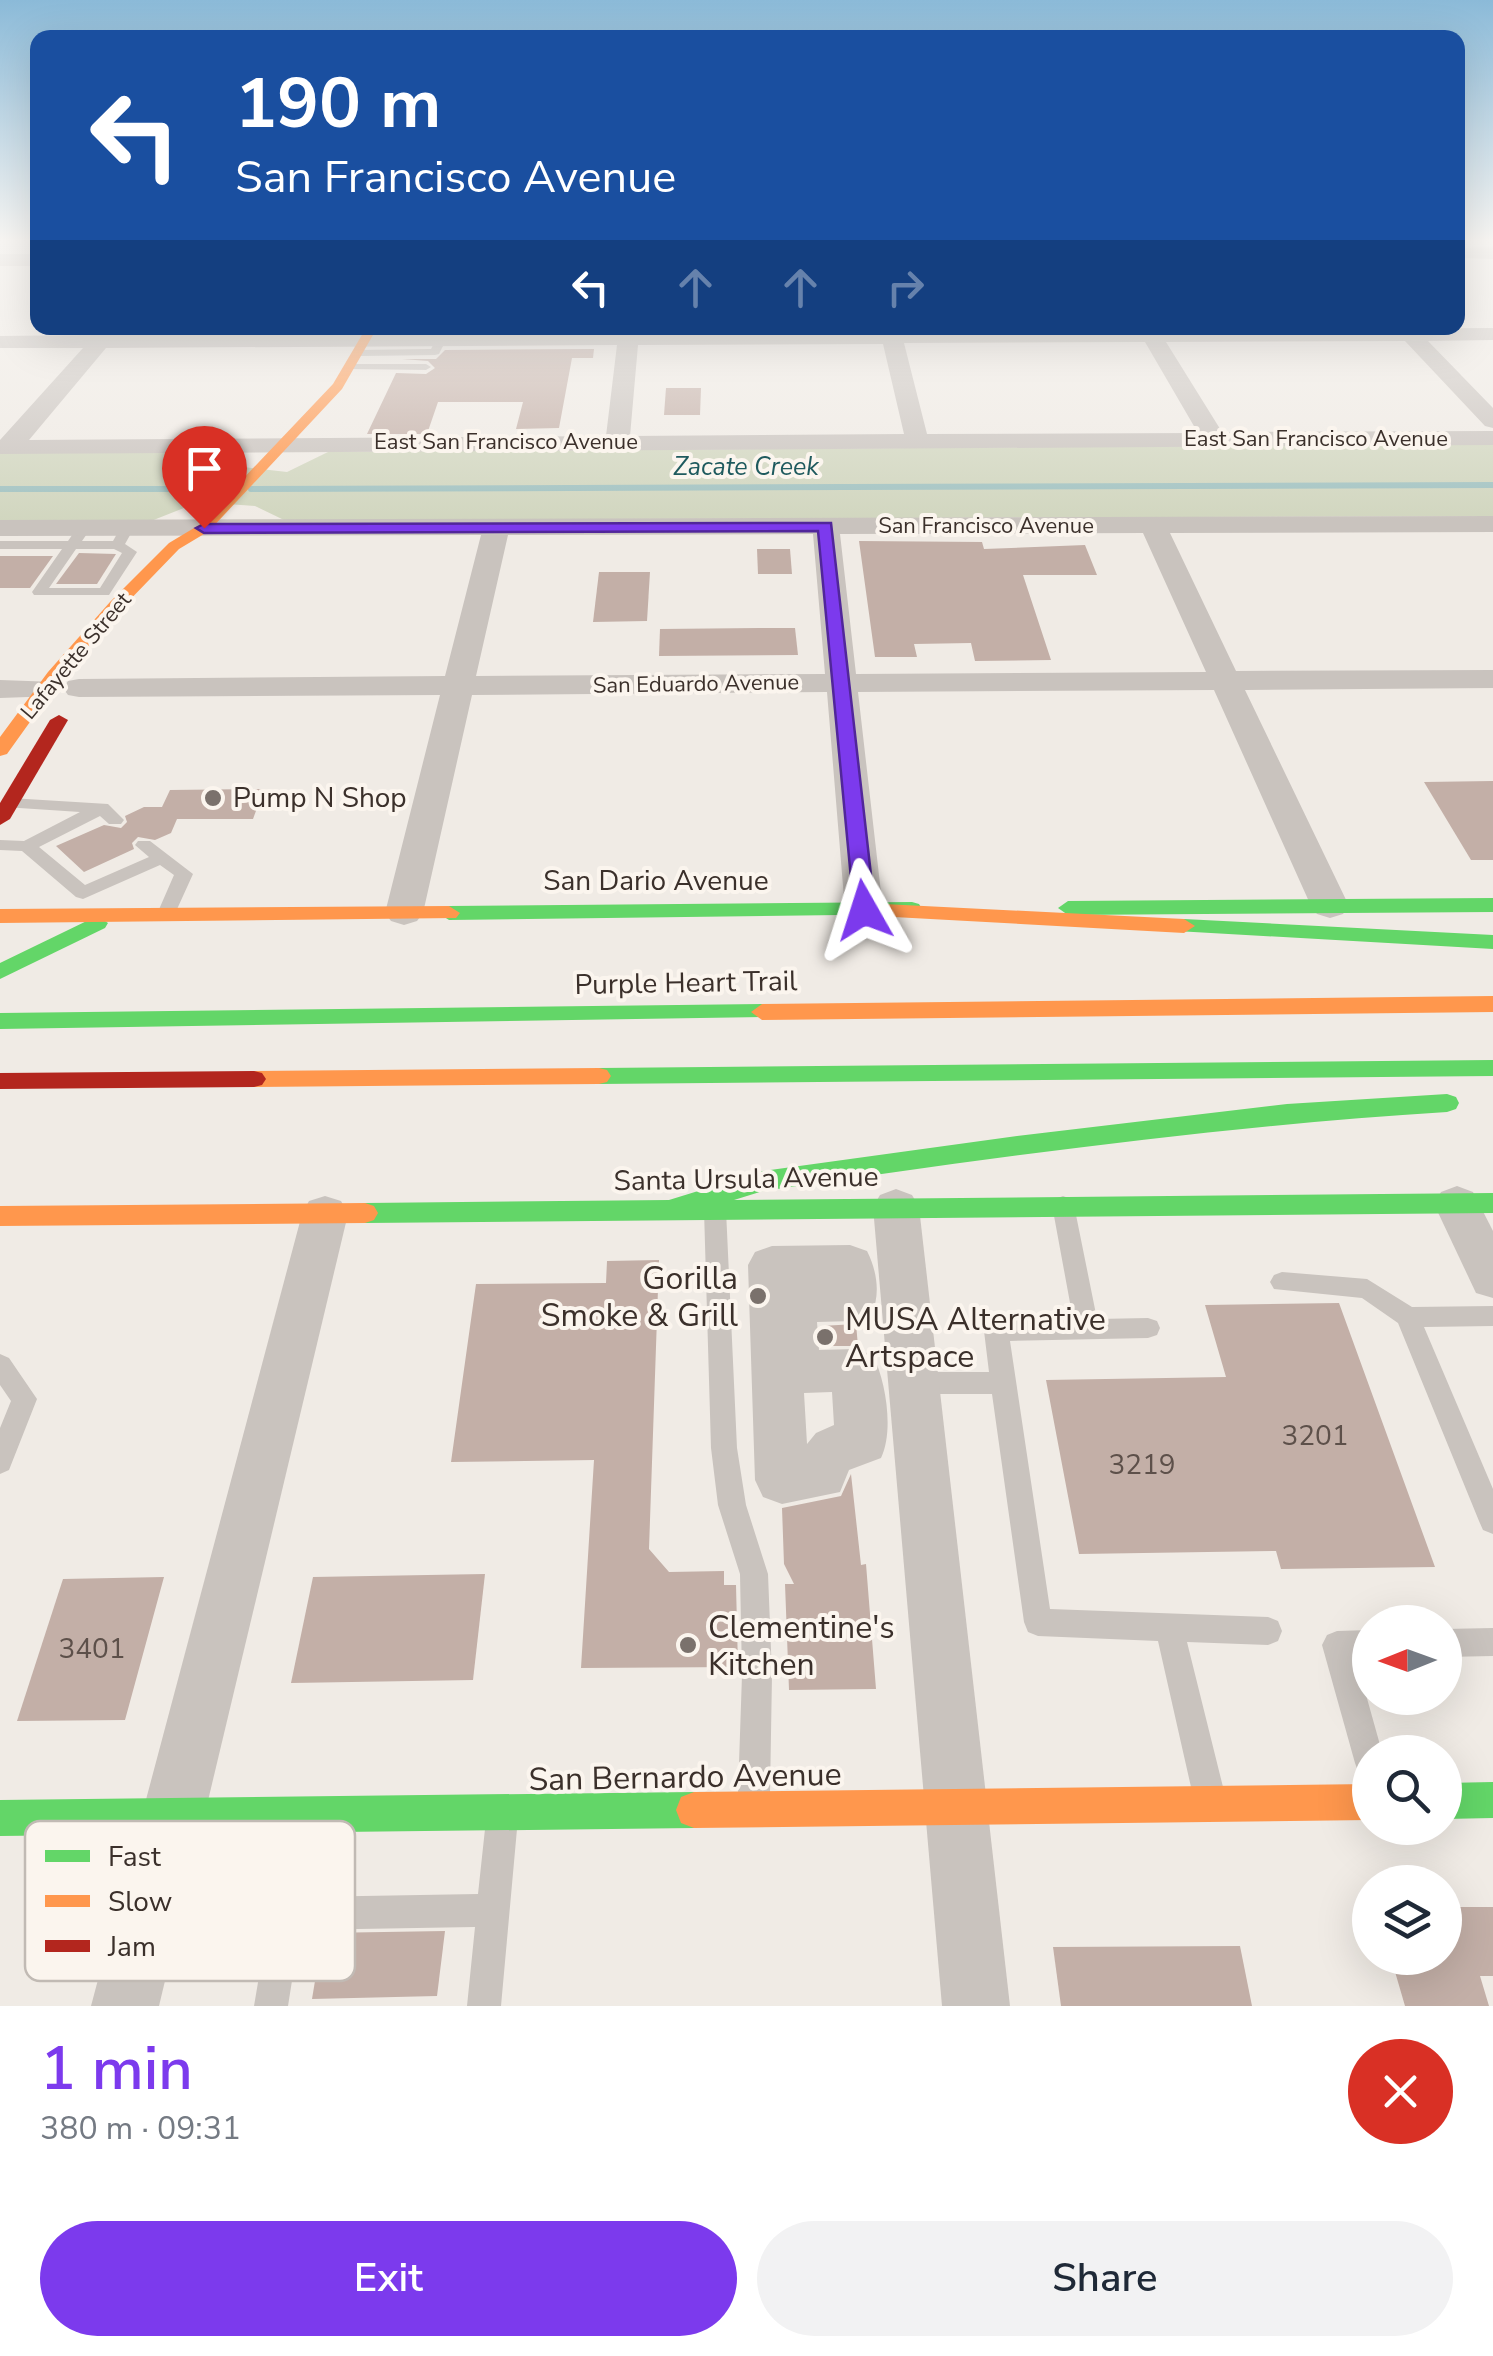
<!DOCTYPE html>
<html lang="en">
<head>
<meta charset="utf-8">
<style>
  :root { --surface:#fff; --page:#f2f2f3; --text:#1f2937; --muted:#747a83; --accent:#7c3aed }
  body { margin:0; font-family:"Nunito Sans",sans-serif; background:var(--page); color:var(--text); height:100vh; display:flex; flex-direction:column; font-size:38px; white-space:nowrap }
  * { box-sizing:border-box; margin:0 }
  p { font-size:32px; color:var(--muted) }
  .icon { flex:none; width:55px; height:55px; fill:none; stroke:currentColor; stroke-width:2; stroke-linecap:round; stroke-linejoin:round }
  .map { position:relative; height:2006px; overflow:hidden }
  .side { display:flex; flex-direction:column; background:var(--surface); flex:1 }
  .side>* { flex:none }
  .banner { position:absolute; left:30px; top:30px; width:1435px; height:305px; border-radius:20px; box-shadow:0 10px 40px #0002; background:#1a4fa0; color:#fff; overflow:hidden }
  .needle { width:65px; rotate:269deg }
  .buttons { position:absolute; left:1352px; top:1605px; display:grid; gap:20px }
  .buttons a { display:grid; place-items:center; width:110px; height:110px; border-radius:50%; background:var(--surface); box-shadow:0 10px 40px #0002; font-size:50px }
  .pin { position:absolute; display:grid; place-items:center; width:85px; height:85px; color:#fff; margin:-102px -42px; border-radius:50% 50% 50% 0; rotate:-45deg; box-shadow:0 0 10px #0007 }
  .pin .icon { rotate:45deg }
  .me { position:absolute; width:110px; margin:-55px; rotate:354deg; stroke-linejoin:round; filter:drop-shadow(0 0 8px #0008) }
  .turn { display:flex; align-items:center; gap:35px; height:210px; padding:0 40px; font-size:45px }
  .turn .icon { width:130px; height:130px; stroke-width:2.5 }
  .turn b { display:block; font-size:70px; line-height:85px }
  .lanes { display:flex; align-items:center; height:95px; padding:0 40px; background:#0003; justify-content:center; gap:50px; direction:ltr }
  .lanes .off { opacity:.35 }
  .round { display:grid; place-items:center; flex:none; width:105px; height:105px; border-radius:52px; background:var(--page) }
  .summary { display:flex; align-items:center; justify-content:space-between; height:170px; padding:0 40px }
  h1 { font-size:60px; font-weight:600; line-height:75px; color:var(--accent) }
  .button { display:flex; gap:20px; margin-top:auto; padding:20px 40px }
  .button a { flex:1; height:115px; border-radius:60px; background:var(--accent); color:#fff; font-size:40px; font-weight:600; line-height:115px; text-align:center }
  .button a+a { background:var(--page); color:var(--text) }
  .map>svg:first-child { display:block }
  .green { fill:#d1d6bf }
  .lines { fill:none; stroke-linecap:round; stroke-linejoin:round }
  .stream { stroke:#a1c2c1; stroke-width:6 }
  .building { fill:#c3afa7 }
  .lane { fill:#c9c3be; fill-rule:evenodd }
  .street { fill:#c9c3be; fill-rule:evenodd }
  .fast { fill:#63d668; fill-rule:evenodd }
  .slow { fill:#ff974d; fill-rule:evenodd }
  .jam { fill:#b3261e; fill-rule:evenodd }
  .route { fill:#7c3aed; stroke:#51269a; stroke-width:2.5 }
  .poi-dot { fill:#7a716c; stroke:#fbf5ee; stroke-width:4 }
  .labels { text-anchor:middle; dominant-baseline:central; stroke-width:8; stroke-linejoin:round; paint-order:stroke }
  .far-street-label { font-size:22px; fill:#3b302b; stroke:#fbf5ee }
  .far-water-label { font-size:25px; font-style:italic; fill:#1f5a5e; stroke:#fbf5ee }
  .poi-label { font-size:28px; fill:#3b302b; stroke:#fbf5ee; text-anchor:start }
  .street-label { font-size:28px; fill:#3b302b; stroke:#fbf5ee }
  .near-number-label { font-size:28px; fill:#5d504a }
  .near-poi-label { font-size:32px; fill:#3b302b; stroke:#fbf5ee; text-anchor:start }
  .near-street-label { font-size:32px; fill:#3b302b; stroke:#fbf5ee }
  .key { fill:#fbf5ee; stroke:#c1bab4; stroke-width:2.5 }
  .key-label { font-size:28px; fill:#3b302b }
</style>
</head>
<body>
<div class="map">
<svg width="1493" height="2006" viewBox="0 0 1493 2006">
  <rect width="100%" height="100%" fill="#f0ebe5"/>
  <!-- green -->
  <path class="green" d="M1493 444V516L284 520 255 506 199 502 146 523H0V453L194 451 235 466 287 472 328 452Z"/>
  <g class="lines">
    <!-- stream -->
    <g class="stream">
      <path d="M0 489H234"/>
      <path d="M251 489 1493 485"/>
    </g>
  </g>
  <!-- building -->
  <g class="building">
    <path d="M594 349 593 358H572L559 428 516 429 523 402H438L427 434H367L396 373 426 374 435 368 428 361 402 359H436L445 350Z"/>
    <path d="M666 388H701L700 415H664Z"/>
    <path d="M859 541 982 542 984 549 1085 545 1097 575H1023L1051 660 975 661 971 643 914 644 917 657H875Z"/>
    <path d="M757 549H790L792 574H758Z"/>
    <path d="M79 553 116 554 97 584H56Z"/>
    <path d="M0 556H53L30 588H0Z"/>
    <path d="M599 572H650L647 621 593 622Z"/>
    <path d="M759 628H795L798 655 659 656 660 629Z"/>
    <path d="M1493 781V860H1471L1424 782Z"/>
    <path d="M264 789 253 819H177L171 833 155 840 138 837 132 843 134 849 84 872 56 846 104 825 121 828 127 822 125 816 144 807H162L170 790Z"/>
    <path d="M659 1260 649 1549 669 1572 724 1571V1585H736L738 1667 581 1668 594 1460 451 1462 476 1284 606 1283 607 1261Z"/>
    <path d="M1339 1303 1435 1567 1281 1569 1276 1551 1079 1554 1046 1380 1226 1377 1205 1305Z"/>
    <path d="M856 1324 858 1346H822L821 1326Z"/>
    <path d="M851 1474 861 1565 866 1564 876 1689 789 1690 785 1584H794L784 1564 782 1508 841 1496Z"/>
    <path d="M485 1574 473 1680 291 1683 313 1577Z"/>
    <path d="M164 1577 125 1720 17 1721 63 1579Z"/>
    <path d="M1445 1907H1493V1976H1480L1489 2006H1405L1391 1958H1445Z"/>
    <path d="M445 1931 437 1996 312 1999 323 1933Z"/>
    <path d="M1240 1946 1252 2006H1061L1053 1947Z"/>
  </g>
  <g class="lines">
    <!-- lane -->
    <g class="lane">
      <path d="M438 336 447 338 439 354 435 355 359 356 354 353 359 350 431 349Z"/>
      <path d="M351 364H426L431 367 426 370 347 369 346 367Z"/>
      <path d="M84 524 91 528 82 541H113L122 525 134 528 125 544 137 552 109 595H34L32 592 62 549H0V541H68L79 525ZM76 549H114L122 553 100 588H49Z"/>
      <path d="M10 798 108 804 124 820 121 824H109L100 816 39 847 85 885 149 857 135 845 138 841H150L193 874 173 918H159L157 914 174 875 160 865 83 899 76 897 22 851 0 850V840L24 841 80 812 4 807 1 803Z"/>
      <path d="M1063 1196 1071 1199 1074 1205 1097 1319 1148 1318 1157 1321 1160 1328 1157 1335 1148 1338 1010 1341 1050 1609 1268 1617 1278 1621 1282 1631 1278 1641 1268 1645 1187 1642 1223 1787 1218 1798 1207 1803 1196 1798 1191 1787 1158 1641 1038 1636 1028 1632 1024 1622 992 1394H915L906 1391 902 1383 906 1375 915 1372H989L984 1331 987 1324 996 1321 1073 1319 1052 1205 1055 1199Z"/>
      <path d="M715 1201 723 1204 726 1210 737 1448 746 1505 768 1574 772 1675 770 1793 765 1804 754 1809 743 1804 738 1793 742 1675 740 1574 718 1505 711 1448 704 1210 707 1204Z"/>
      <path d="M1282 1272 1367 1279 1412 1307 1493 1306V1326L1424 1327 1493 1489V1534L1483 1530 1479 1521 1398 1323 1362 1298 1274 1289 1270 1282 1274 1275Z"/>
      <path d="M0 1354 9 1358 37 1399 9 1470 0 1474V1428L11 1401 0 1385Z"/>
      <path d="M1493 1628V1656L1445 1657V1629Z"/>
      <path d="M1370 1630V1658L1356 1659 1382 1752H1370V1778L1359 1774 1355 1763 1322 1645 1327 1635 1337 1631Z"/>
      <path d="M501 1813 512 1818 517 1829 501 2006H467L475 1927 300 1930 288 2006H254L283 1835 288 1824 299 1819 310 1824 315 1835 305 1897 478 1894 485 1829 490 1818Z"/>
    </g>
    <!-- street -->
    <g class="street">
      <path d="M1493 247V259L1458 258V248Z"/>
      <rect x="0" y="254" width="38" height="12"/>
      <path d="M100 328H121L116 335 618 332 619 328H639V332L880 331V328H900L901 331 1493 328V340L1428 341 1493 408V428L1485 426 1405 341 1166 342 1222 432 1493 431V445L0 454V440L83 348H0V336L94 335ZM1145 342 1198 433 927 434 904 343ZM883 344 904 434 630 436 638 345ZM617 345 606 436 29 440 106 348Z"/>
      <path d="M1493 516V532L1170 533 1236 671 1493 670V688L1245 690 1349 906 1343 914 1330 918 1317 914 1311 906 1214 690 858 692 883 910 877 918 864 922 851 918 845 910 827 692 472 695 423 913 417 921 404 925 391 921 385 913 440 695 79 697 68 695 63 688 68 681 79 679 445 676 481 535 0 536V520ZM1143 533 1206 672 856 674 840 534ZM813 534 825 674 476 676 508 535Z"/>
      <path d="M0 680 56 682 61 689 56 696 0 698Z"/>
      <path d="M1457 1186 1473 1192 1493 1231V1298L1476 1293 1434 1204 1441 1192Z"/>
      <path d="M896 1189 912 1195 919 1207 1010 2006H942L873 1207 880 1195Z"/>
      <path d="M325 1196 341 1201 348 1214 159 2006H91L302 1214 309 1201Z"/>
      <path d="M850 1245 867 1251C877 1271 881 1295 871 1315L854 1321 817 1322 819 1350 855 1349 873 1355C886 1382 894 1431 881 1458L849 1470 840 1492 782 1504 763 1497 755 1480 748 1265 755 1252 772 1246ZM832 1392 834 1425 816 1433 807 1444 804 1393Z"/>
    </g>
    <!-- fast -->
    <g class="fast">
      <path d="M1493 898V912L1068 915 1058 908 1068 901Z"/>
      <path d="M912 902 919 904 922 909 919 914 449 920 438 913 449 906Z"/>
      <path d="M97 916 108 923 105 928 0 979V963Z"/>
      <path d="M1184 919 1493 935V949L1176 931 1173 926 1176 921Z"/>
      <path d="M762 1004 770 1007 773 1012 770 1017 0 1029V1013Z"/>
      <path d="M1493 1060V1076L599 1084 591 1082 587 1076 591 1070 599 1068Z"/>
      <path d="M1447 1094 1456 1097 1459 1103 1456 1109 1447 1112C1218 1126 991 1158 763 1191L734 1200 1493 1193V1213L365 1223 356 1220 352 1213 356 1206 365 1203 669 1200 763 1171 1017 1136 1287 1104Z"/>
      <path d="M1493 1782V1818L1445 1819V1783Z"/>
      <path d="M694 1792 707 1797 712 1810 707 1823 694 1828 0 1836V1800Z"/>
    </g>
    <!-- slow -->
    <g class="slow">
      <path d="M366 328H377L342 389 209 531 179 549 122 608 60 680 7 754 0 756V737L48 672 110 602 169 543 199 525 333 384Z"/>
      <path d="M864 903 1184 919 1195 926 1184 933 857 915 853 910Z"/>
      <path d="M449 906 460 913 456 918 0 923V909Z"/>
      <path d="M1493 996V1012L762 1020 751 1012 762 1004Z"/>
      <path d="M599 1068 607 1070 611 1076 607 1082 599 1084 254 1087 246 1085 242 1079 246 1073 254 1071Z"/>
      <path d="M365 1203 374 1206 378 1213 374 1220 365 1223 0 1226V1206Z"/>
      <path d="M1370 1784V1820L694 1828 681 1823 676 1810 681 1797 694 1792Z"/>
    </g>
    <!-- jam -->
    <g class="jam">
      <path d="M59 715 68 720 10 819 0 825V803L50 720Z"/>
      <path d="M254 1071 262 1073 266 1079 262 1085 254 1087 0 1089V1073Z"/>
    </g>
  </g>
  <!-- sky -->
  <linearGradient id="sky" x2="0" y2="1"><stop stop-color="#8bbad8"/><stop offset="0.46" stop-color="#f8f6f3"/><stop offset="1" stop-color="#f8f6f3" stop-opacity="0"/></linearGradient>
  <rect width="1493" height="522" fill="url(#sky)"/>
  <!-- route -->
  <path class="route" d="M831 523 875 910 864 916 854 910 818 531 204 533 196 528 204 524Z"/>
  <!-- markers -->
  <g class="poi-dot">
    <circle cx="213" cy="798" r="10"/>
    <circle cx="758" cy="1296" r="10"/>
    <circle cx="825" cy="1337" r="10"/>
    <circle cx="688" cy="1645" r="10"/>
  </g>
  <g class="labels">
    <!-- far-street labels -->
    <g class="far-street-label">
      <text x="1316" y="439">East San Francisco Avenue</text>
      <text x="506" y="442">East San Francisco Avenue</text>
      <text x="986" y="526">San Francisco Avenue</text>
      <text transform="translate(76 656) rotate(-50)">Lafayette Street</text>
      <text transform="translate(696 684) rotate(-1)">San Eduardo Avenue</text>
    </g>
    <!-- far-water labels -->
    <g class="far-water-label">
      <text x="746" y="467">Zacate Creek</text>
    </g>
    <!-- poi labels -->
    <g class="poi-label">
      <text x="233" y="798">Pump N Shop</text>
    </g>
    <!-- street labels -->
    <g class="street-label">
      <text x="656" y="881">San Dario Avenue</text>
      <text transform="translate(686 983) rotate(-1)">Purple Heart Trail</text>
      <text transform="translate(746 1179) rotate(-1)">Santa Ursula Avenue</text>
    </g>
    <!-- near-number labels -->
    <g class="near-number-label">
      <text x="1315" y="1436">3201</text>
      <text x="1142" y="1465">3219</text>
      <text x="92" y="1649">3401</text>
    </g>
    <!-- near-poi labels -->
    <g class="near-poi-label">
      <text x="738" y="1278" text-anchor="end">Gorilla<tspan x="738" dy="37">Smoke &amp; Grill</tspan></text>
      <text x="845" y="1319">MUSA Alternative<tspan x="845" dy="37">Artspace</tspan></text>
      <text x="708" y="1627">Clementine's<tspan x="708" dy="37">Kitchen</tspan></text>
    </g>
    <!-- near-street labels -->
    <g class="near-street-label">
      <text transform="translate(685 1777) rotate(-1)">San Bernardo Avenue</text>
    </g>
  </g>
  <!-- legend -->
  <rect x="25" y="1821" width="330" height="160" rx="15" class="key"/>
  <rect x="45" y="1850" width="45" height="12" fill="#63d668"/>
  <rect x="45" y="1895" width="45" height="12" fill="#ff974d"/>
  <rect x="45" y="1940" width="45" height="12" fill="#b3261e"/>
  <g class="key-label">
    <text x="108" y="1866">Fast</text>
    <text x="108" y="1911">Slow</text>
    <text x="108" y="1956">Jam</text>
  </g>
</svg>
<div class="buttons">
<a><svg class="needle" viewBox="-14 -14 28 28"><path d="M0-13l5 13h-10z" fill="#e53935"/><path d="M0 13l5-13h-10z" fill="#747a83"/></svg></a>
<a><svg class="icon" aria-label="search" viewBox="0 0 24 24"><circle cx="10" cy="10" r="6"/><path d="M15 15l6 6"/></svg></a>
<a><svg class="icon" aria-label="layers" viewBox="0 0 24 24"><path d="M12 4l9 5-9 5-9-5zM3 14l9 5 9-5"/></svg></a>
</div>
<div class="pin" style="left:204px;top:528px;background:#d93025"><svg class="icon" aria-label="arrive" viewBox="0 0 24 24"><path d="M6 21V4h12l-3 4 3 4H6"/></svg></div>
<svg class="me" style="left:864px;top:910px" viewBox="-20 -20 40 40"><path d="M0-17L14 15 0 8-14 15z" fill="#7c3aed" stroke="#fff" stroke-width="4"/></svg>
<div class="banner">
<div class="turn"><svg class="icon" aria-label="left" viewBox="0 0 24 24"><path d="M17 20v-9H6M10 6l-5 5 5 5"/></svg><div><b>190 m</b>San Francisco Avenue</div></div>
<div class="lanes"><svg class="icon" aria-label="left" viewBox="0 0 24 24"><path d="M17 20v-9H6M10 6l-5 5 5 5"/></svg><svg class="icon off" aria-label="ahead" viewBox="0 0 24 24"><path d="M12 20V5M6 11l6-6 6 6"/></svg><svg class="icon off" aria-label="ahead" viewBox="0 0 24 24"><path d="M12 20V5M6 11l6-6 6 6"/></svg><svg class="icon off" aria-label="right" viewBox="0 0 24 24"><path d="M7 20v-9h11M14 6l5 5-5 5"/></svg></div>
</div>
</div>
<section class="side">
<div class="summary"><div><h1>1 min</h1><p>380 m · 09:31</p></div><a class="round" style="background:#d93025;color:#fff"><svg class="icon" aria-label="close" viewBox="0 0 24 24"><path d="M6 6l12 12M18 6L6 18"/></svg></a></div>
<div class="button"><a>Exit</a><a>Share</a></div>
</section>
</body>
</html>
